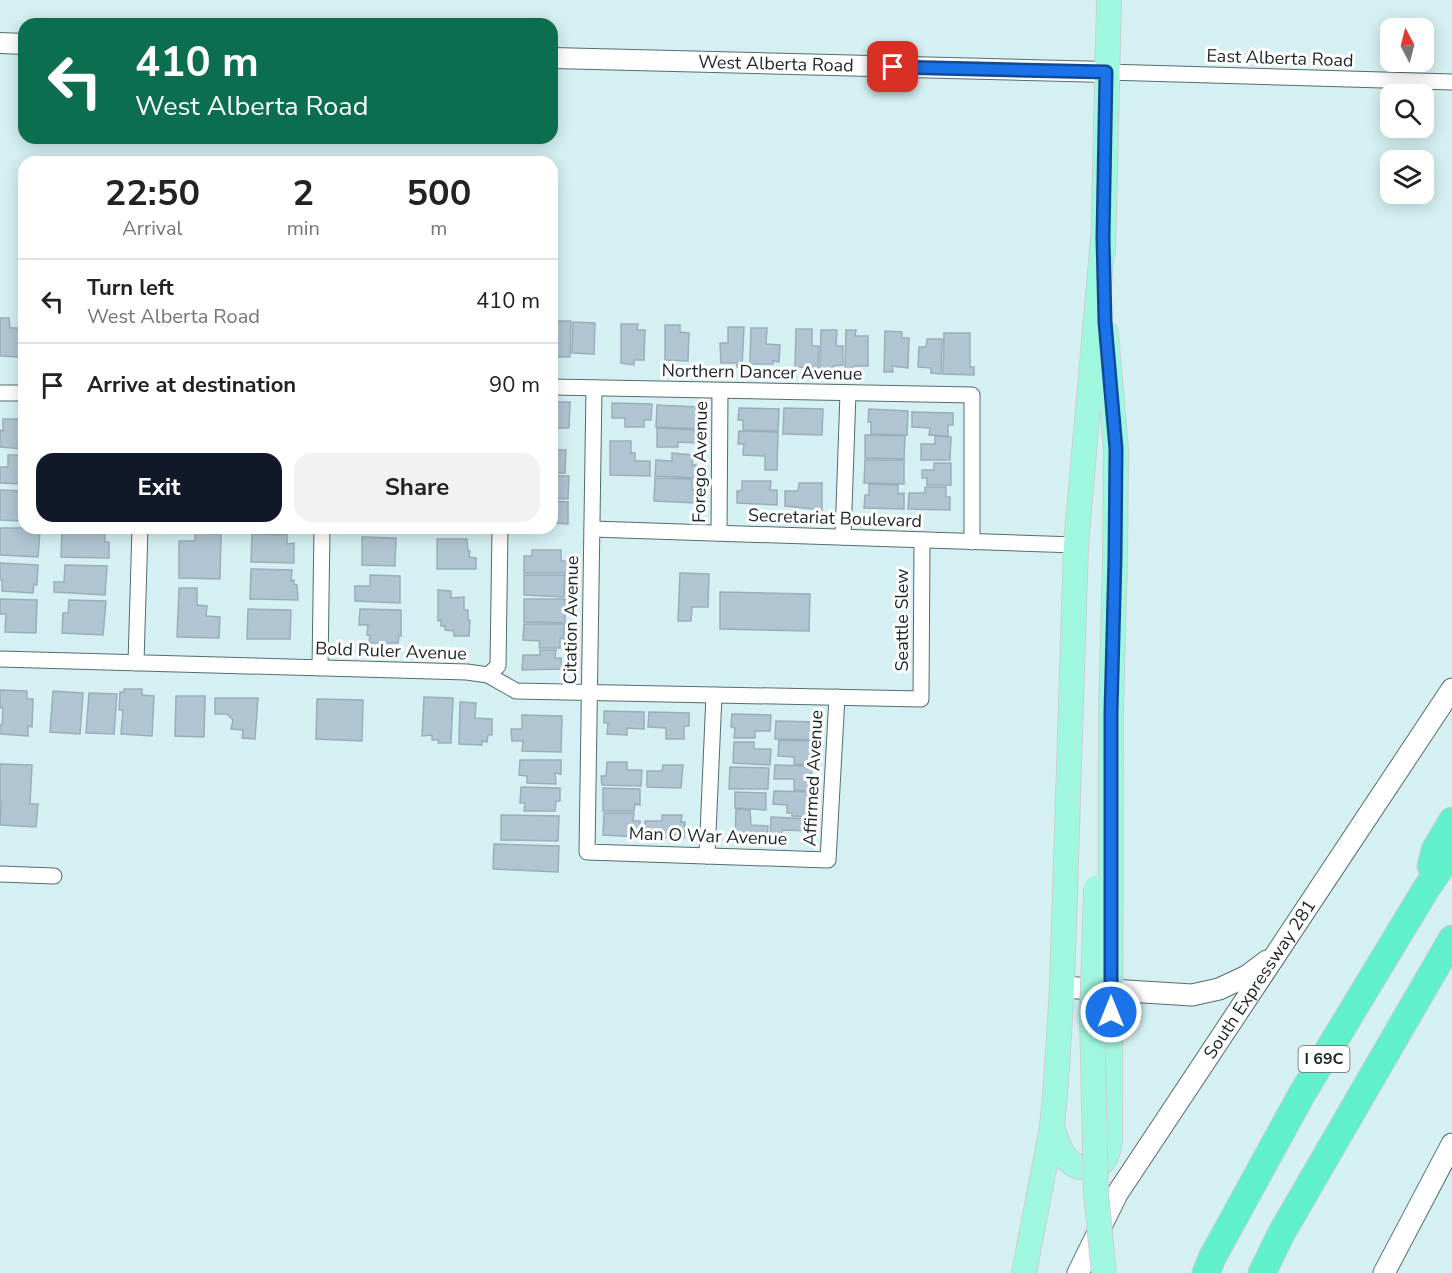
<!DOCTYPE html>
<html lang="en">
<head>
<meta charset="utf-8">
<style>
  :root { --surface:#fff; --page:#f2f2f2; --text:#222; --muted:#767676; --line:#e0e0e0; --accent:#111827 }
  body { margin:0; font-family:"Nunito Sans",sans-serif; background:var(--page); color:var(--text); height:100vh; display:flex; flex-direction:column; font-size:22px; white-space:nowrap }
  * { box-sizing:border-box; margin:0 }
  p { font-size:20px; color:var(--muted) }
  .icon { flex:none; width:33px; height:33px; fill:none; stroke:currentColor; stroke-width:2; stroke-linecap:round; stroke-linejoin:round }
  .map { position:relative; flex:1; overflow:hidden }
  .drawer { position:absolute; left:18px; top:156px; width:540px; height:378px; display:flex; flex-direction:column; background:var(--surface); border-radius:18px; box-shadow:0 3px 15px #0003 }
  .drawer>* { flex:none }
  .top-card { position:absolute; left:18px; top:18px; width:540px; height:126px; border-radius:18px; box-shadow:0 3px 15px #0003; background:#0b6e4f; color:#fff; overflow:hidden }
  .needle { width:39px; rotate:353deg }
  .fabs { position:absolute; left:1380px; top:18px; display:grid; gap:12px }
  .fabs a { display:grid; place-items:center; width:54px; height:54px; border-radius:12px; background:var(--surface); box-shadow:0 3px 15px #0003; font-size:30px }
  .pin { position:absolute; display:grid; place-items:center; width:51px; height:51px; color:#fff; margin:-26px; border-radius:12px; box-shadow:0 3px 9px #0006 }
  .me { position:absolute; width:66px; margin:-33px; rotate:0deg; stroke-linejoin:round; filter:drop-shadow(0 0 4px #0008) }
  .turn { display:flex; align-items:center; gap:21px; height:126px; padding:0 18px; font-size:27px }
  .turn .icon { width:78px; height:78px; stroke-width:2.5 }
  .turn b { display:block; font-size:42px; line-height:51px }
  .eta { display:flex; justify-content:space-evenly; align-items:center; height:102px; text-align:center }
  .eta b { font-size:36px; font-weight:700; line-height:42px }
  .button { display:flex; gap:12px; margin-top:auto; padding:12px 18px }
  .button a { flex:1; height:69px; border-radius:18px; background:var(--accent); color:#fff; font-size:24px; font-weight:700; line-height:69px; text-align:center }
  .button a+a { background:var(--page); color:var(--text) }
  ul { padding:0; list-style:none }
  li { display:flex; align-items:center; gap:18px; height:84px; padding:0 18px; border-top:2px solid var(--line) }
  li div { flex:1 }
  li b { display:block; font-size:22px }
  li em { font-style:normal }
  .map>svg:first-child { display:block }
  .building { fill:#b0c5d1; stroke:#99aeb9; stroke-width:1.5 }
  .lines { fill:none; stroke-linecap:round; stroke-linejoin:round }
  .minor-casing { stroke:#546c6e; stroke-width:17 }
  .tertiary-casing { stroke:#546c6e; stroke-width:22 }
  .secondary-casing { stroke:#546c6e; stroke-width:23 }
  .primary-casing { stroke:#cdcfd0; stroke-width:26 }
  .motorway-casing { stroke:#cdcfd0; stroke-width:29 }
  .minor { stroke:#fff; stroke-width:15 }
  .tertiary { stroke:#fff; stroke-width:20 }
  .secondary { stroke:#fff; stroke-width:21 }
  .primary { stroke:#a0f7df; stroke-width:24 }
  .motorway { stroke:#60f1ca; stroke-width:27 }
  .primary-bridge-casing { stroke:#cdcfd0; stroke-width:26; stroke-linecap:butt }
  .primary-bridge { stroke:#a0f7df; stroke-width:24 }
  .route-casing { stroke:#114b97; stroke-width:15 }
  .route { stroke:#1a73e8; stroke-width:10 }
  .labels { text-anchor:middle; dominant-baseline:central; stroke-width:6; stroke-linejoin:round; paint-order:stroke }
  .shield { fill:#fff; stroke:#616868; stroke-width:1.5 }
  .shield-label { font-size:16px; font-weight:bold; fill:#1d2728 }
  .street-label { font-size:18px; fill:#1d2728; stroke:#fff }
</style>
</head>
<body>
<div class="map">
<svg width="1452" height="1273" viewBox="0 0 1452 1273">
  <rect width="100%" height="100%" fill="#d5f0f2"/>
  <!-- building -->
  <g class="building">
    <path d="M0 318H9L10 328H20L19 357 0 356Z"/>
    <path d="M555 321H571L570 357H552V327H555Z"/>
    <path d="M573 322 595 323 594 354 572 353Z"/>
    <path d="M621 324H638L637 330H645L644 360H634V365L621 363Z"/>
    <path d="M665 325H680V332L689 333 688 361 665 360Z"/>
    <path d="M728 327H744L742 367H737V363H721L720 343H728Z"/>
    <path d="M751 328H767L766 344 780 345 779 362 773 361V364H750Z"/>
    <path d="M796 329H812V346H819L818 368 795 367Z"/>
    <path d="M821 330H837L836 346H843V365L833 366V369H820Z"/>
    <path d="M846 330H856L855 336H868V366H853L852 370H845Z"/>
    <path d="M885 331 902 332V338H909L908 368 892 366 893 372H884Z"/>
    <path d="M944 333H970V367H974V375L943 374Z"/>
    <path d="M927 339H942L941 374 931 373V368L918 367 919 347H926Z"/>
    <path d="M552 402H570L569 428H552Z"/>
    <path d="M612 403 652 404 651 420H644V427H625V418H612Z"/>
    <path d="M657 405 699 407 697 429 656 427Z"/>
    <path d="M739 408 779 409 778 431 743 430V420H738Z"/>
    <path d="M784 408 823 409 822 435 783 434Z"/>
    <path d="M869 409 908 411 907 435 871 434V422H868Z"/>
    <path d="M912 412 953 413V425H948V436L929 435 930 428 912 427Z"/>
    <path d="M3 419H24V449L0 447V430L3 431Z"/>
    <path d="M657 428 698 430 697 443 678 442V447H657Z"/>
    <path d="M739 431 778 432 777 470H765V456L743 455 744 444H738Z"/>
    <path d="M865 435 905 436 904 459 865 458Z"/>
    <path d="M935 436 951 437 950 460H921V444H935Z"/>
    <path d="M552 440H555V450H566L565 473H552Z"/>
    <path d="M610 441H631V453H635V461H650V476L610 475Z"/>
    <path d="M672 453 693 455 692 465H696V478L655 476 656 460 672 461Z"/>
    <path d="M8 455H24V484L0 483V467H8Z"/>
    <path d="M865 460H904V484L864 483Z"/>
    <path d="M934 463H951V485H927V478H922V470H934Z"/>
    <path d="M552 476H569L568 499 552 498Z"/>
    <path d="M655 478 692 479V490H697L696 503 654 501Z"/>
    <path d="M742 481H771L770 490H777V505L737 503V491L742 490Z"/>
    <path d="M799 483H822V510L785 506V491H798Z"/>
    <path d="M869 484 898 485V494L904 493V509L864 508 865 495H869Z"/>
    <path d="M925 487H946V497H950V510L908 509 909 493H925Z"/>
    <path d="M0 490 24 491V521L0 520Z"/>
    <path d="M552 501 568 502V524L552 523Z"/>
    <path d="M0 528H29V530L40 531 38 557 0 555Z"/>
    <path d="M62 528H105V542H109V558L61 557Z"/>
    <path d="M370 528H403L402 531 370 530Z"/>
    <path d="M431 528H471L470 532 431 531Z"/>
    <path d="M195 533 221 534 220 579 179 578V541H195Z"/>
    <path d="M252 534 287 535V544L294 543V563L251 562Z"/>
    <path d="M362 537 396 538 395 566 362 565Z"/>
    <path d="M437 539H467L468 551H470L469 557 476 558V569H437Z"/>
    <path d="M532 550H561V561H567V573H524V556H532Z"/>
    <path d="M0 563 38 565 37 585 34 584 33 593 2 591V580H0Z"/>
    <path d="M65 565 107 566 105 595 54 592V582H64Z"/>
    <path d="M251 569 292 570 291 581 294 580V584L297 585 298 600 250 599Z"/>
    <path d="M680 573 709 574 708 607H692L691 621H678Z"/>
    <path d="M370 575 400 576V603L355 601V586H370Z"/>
    <path d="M524 575H565L564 597 524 595Z"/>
    <path d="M179 588H197V605L207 606 206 616 220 617 219 638 177 637Z"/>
    <path d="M438 590 451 591V598L464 597V610H468V620H470L469 636H454V631L445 630V626H441V620L438 621Z"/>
    <path d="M720 592 810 594 809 631 720 629Z"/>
    <path d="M0 599 37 600 36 633 5 632 6 614H0Z"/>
    <path d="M524 599H565V623L524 622Z"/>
    <path d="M69 600 106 601 103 635 62 633 63 613H68Z"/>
    <path d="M248 609 291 610 290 639H247Z"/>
    <path d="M360 609 401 610V636H399L398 643H369L370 635H367L368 625H359Z"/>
    <path d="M524 624H564V639L560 638V648H539L540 641 523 640Z"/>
    <path d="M540 650H556L555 658H561L562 669 522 670 523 655H540Z"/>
    <path d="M124 689H142V695L154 696 152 736 121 734 123 710H119L120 692H124Z"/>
    <path d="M0 690 27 691V699H33L32 727 28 726V736L0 734V725H2L3 708H0Z"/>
    <path d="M53 691 83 693 80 734 50 732Z"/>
    <path d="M89 693 117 694 114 734 86 733Z"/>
    <path d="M176 696H205L204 737 175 736Z"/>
    <path d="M424 697 453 698 451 743H438L439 740H432V735L422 736Z"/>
    <path d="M215 698H258L255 739 242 738 243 730 231 729 233 720 227 714H215Z"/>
    <path d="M317 699 363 700 362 741 316 739Z"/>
    <path d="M460 702 476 703 475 718 492 719V735H488L487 742 482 741V745L459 744Z"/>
    <path d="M604 711 644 712V729L627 728V735L607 734 608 723H604Z"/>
    <path d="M649 712 689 713V726H684V739H666V728L648 727Z"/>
    <path d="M732 714 771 715 770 731H755V738H734L735 728 731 727Z"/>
    <path d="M522 715 562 716 561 752 522 751 523 741H512L511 729H522Z"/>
    <path d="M776 721 818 722 817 740 775 739Z"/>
    <path d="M779 740 813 741 812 765 794 764V757L778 756Z"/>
    <path d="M734 742H754V749H771L770 765 733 763Z"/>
    <path d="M520 760H561V774L555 773 556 784 527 783V776L519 775Z"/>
    <path d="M607 762H627V770H642L641 786 602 785 601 776H606Z"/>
    <path d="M0 764 32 765 30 804H38L36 827 0 825 1 802H0Z"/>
    <path d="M663 765H683L681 788 647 787V771H662Z"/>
    <path d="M775 765 812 766 811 791 794 790V779H774Z"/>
    <path d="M730 767 769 768 768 789H729Z"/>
    <path d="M521 787 560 788V801H556L555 811H524L525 803H520Z"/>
    <path d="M603 788 640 789V805L635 804 634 811H603Z"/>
    <path d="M774 791 815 792V804L810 805V817L792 816V813H787V805L773 804Z"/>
    <path d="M735 792 766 793V810L735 808Z"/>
    <path d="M736 809 750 810 751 825 768 826 767 840 735 839Z"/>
    <path d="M604 813H634L633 821H640V837L603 835Z"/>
    <path d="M501 815 559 816 558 841 501 840Z"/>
    <path d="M662 815H682L681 822H685L684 838 645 837V821H662Z"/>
    <path d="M771 817 811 819V831L782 830 781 841 770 840Z"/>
    <path d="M494 844 559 846 558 872 493 869Z"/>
  </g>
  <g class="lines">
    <!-- minor casing -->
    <g class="minor-casing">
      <g id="minor">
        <path d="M1106 72 1452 82"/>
        <path d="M552 387 972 395V542"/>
        <path d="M594 388 587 852 828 860 837 697"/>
        <path d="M0 393H24"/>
        <path d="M592 529 1076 545"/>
        <path d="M719 533 720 391"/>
        <path d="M843 537 848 393"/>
        <path d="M0 659 467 672 488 675 516 691 921 699 922 540"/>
        <path d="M136 663 140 528"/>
        <path d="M320 668 322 528"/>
        <path d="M488 675 498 666 500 528"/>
        <path d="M707 856 714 695"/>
        <path d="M0 874 54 876"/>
      </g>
    </g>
    <!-- tertiary casing -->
    <g class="tertiary-casing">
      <g id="tertiary">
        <path d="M0 43 24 44"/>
        <path id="s1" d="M552 58 1106 72"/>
      </g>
    </g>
    <!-- secondary casing -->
    <g class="secondary-casing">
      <g id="secondary">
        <path d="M1062 987 1192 995 1219 989 1247 976 1267 961"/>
        <path id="s2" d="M1078 1273 1117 1194 1452 689"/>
        <path d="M1384 1273 1452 1144"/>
      </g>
    </g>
    <!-- primary casing -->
    <g class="primary-casing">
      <g id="primary">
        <path d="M1103 253 1109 0"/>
        <path d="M1052 1127C1055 1136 1058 1147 1063 1154 1072 1169 1093 1173 1104 1160 1108 1155 1109 1147 1110 1141L1111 712 1115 558 1116 449 1106 333"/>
        <path d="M1024 1273 1052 1127 1056 1083 1062 987 1076 545 1103 238"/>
      </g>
    </g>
    <!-- motorway casing -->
    <g class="motorway-casing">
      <g id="motorway">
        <path d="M1431 866 1435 850 1452 821"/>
        <path d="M1206 1273 1212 1258 1302 1094 1426 889 1452 851"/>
        <path d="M1262 1273 1281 1234 1452 939"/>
      </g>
    </g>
    <!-- minor -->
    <use href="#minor" class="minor"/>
    <!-- tertiary -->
    <use href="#tertiary" class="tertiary"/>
    <!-- secondary -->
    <use href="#secondary" class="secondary"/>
    <!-- primary -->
    <use href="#primary" class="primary"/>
    <!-- motorway -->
    <use href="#motorway" class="motorway"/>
    <!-- primary-bridge casing -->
    <g class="primary-bridge-casing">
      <path id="primary-bridge" d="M1096 888 1092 1018 1096 1194 1104 1273"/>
    </g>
    <!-- primary-bridge -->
    <use href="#primary-bridge" class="primary-bridge"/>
  </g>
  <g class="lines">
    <!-- route casing -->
    <g class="route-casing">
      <path id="route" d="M893 67 1106 72 1103 238 1105 322 1116 449 1115 558 1111 712V1012"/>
    </g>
    <!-- route -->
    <use href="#route" class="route"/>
  </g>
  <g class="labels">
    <!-- shield labels -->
    <rect class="shield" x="1298.5" y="1046" width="51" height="26" rx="4.5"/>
    <g class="shield-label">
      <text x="1324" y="1059">I 69C</text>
    </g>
    <!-- street labels -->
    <g class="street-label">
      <text transform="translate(1280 58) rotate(2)">East Alberta Road</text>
      <text stroke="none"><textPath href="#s1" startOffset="224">West Alberta Road</textPath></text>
      <text transform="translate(762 372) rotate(1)">Northern Dancer Avenue</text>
      <text transform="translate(700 462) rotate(-89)">Forego Avenue</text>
      <text transform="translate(835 518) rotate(2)">Secretariat Boulevard</text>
      <text transform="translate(571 620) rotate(-89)">Citation Avenue</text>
      <text transform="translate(902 620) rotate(-90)">Seattle Slew</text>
      <text transform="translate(391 651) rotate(2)">Bold Ruler Avenue</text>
      <text transform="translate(813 778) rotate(-87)">Affirmed Avenue</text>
      <text transform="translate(708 836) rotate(2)">Man O War Avenue</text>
      <text stroke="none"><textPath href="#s2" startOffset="346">South Expressway 281</textPath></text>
    </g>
  </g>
</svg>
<div class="fabs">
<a><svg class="needle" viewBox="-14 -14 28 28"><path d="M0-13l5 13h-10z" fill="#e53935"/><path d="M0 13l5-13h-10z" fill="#767676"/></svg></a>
<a><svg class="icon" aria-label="search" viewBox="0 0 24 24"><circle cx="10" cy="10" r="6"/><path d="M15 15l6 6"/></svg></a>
<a><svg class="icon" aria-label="layers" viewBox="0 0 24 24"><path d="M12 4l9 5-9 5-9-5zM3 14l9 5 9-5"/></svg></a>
</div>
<div class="pin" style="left:893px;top:67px;background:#d93025"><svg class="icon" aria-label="arrive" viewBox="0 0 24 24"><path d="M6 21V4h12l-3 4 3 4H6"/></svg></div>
<svg class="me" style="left:1111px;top:1012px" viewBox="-20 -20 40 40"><circle r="17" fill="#1a73e8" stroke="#fff" stroke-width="3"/><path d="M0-11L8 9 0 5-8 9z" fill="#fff"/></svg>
<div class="top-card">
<div class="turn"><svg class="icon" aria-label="left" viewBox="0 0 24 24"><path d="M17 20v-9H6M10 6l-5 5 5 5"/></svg><div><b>410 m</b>West Alberta Road</div></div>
</div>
<section class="drawer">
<div class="eta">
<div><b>22:50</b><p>Arrival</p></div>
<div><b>2</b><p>min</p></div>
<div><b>500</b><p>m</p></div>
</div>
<ul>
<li><svg class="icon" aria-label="left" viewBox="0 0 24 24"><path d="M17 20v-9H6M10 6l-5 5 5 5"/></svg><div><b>Turn left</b><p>West Alberta Road</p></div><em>410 m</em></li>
<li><svg class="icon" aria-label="arrive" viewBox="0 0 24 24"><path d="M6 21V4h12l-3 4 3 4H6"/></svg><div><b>Arrive at destination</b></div><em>90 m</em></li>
</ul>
<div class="button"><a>Exit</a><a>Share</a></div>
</section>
</div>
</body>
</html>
